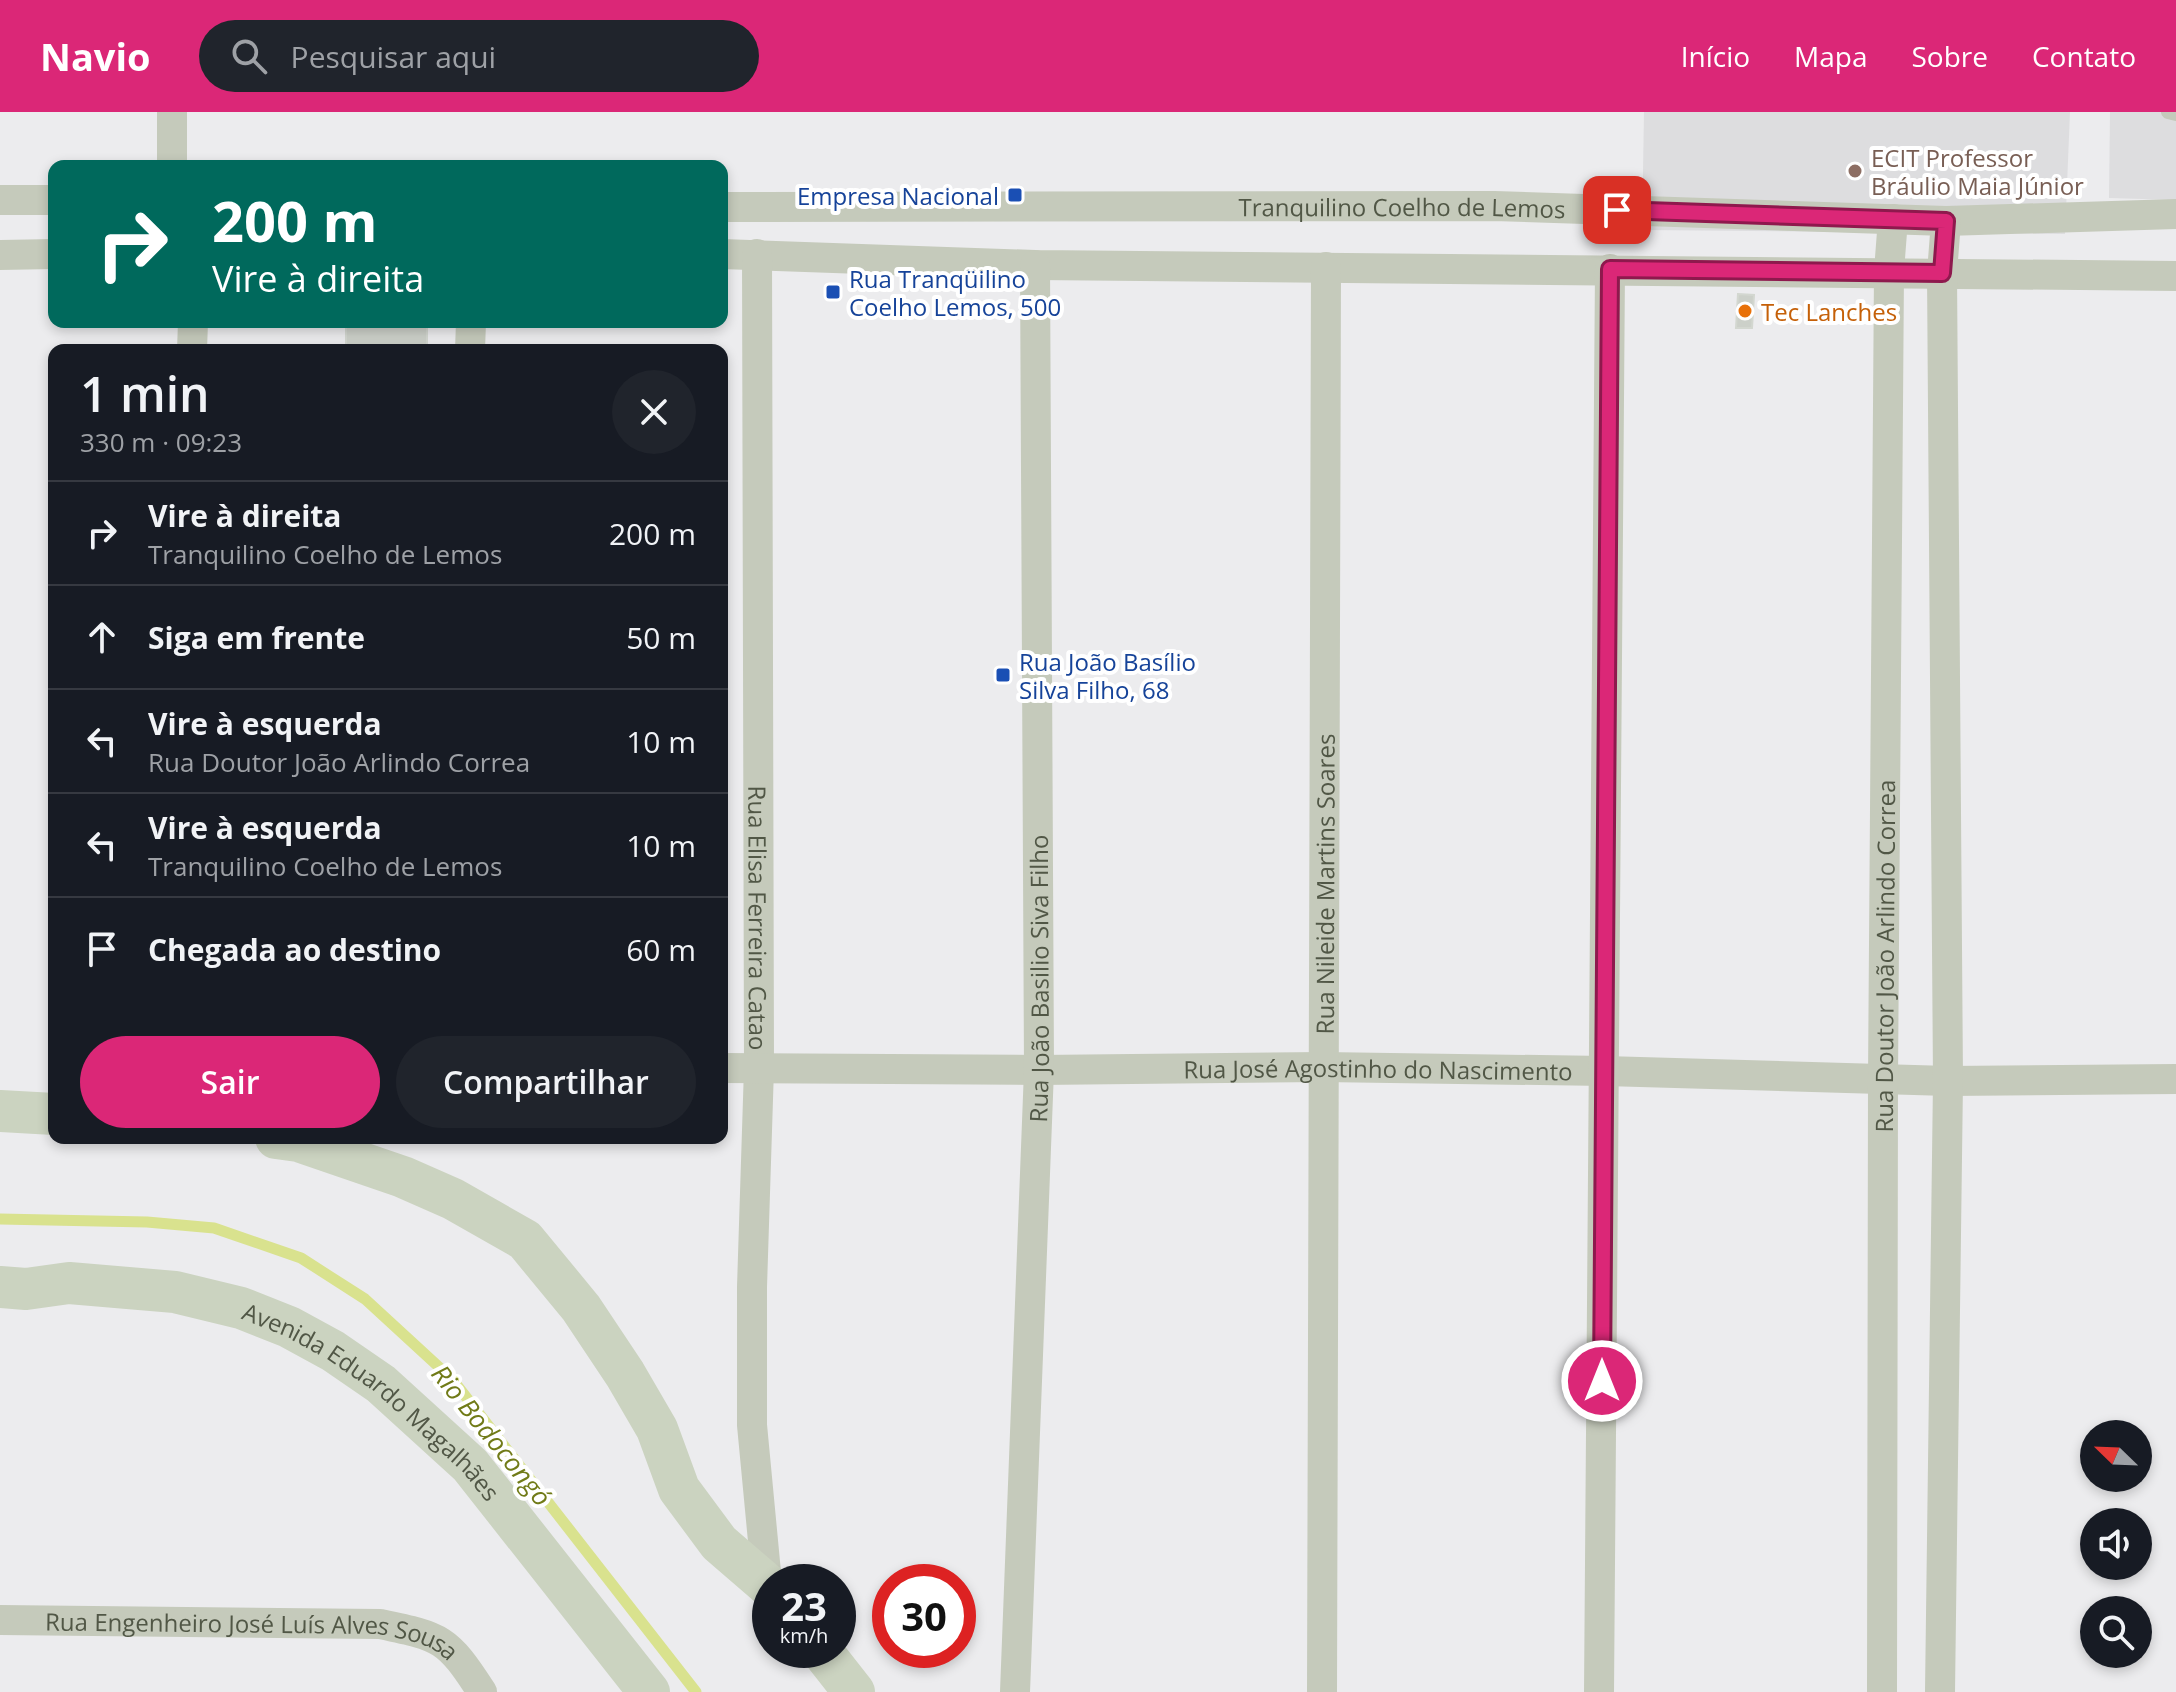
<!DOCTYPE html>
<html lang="pt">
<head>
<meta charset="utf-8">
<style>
  :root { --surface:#171b24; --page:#20242c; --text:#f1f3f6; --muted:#9ea1a6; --line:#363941; --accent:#db2777 }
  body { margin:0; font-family:"Open Sans",sans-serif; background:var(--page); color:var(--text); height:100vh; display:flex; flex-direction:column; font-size:30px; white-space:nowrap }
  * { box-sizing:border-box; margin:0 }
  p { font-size:26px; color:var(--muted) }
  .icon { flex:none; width:44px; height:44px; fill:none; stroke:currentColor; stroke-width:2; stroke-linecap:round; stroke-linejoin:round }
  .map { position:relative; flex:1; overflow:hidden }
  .side { position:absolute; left:48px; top:232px; width:680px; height:800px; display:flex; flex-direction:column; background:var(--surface); border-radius:16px; box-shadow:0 4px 12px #0003 }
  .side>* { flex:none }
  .top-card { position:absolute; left:48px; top:48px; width:680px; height:168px; border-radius:16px; box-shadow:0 4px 12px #0003; background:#00695c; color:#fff; overflow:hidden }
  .needle { width:52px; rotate:293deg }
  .tools { position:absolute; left:2080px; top:1308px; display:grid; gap:16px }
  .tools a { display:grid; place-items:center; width:72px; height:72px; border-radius:50%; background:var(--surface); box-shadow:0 4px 12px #0003; font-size:40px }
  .speed { position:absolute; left:752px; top:1452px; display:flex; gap:16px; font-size:40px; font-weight:700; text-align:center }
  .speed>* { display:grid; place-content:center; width:104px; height:104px; border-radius:50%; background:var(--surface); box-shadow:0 4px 12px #0003; line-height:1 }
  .speed small { font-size:20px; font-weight:400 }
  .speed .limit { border:12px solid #d22; background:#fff; color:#111 }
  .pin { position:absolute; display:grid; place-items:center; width:68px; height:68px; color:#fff; margin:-34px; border-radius:16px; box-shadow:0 4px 12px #0006 }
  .me { position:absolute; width:88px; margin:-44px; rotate:0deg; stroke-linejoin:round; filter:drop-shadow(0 0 6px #0008) }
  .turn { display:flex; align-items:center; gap:28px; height:168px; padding:0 32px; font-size:36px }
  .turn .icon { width:104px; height:104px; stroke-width:2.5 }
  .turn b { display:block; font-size:56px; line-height:68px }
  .round { display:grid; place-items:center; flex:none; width:84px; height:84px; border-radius:42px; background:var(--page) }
  .headline { display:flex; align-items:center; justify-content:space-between; height:136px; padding:0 32px }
  h1 { font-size:48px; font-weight:600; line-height:60px }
  .cta { display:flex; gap:16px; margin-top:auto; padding:16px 32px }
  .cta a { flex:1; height:92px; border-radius:48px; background:var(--accent); color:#fff; font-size:32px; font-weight:600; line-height:92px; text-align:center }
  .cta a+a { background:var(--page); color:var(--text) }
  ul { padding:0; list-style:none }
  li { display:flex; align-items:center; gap:24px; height:104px; padding:0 32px; border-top:2px solid var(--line) }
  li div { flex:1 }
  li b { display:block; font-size:30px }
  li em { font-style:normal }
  header { display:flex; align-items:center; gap:48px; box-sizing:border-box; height:112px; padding:0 40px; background:var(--accent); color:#fff }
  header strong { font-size:38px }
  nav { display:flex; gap:44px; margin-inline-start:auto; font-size:28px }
  .search { width:560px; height:72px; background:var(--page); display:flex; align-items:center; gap:20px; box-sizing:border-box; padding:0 28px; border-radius:44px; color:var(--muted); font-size:30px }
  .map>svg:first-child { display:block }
  .education { fill:#dddddf }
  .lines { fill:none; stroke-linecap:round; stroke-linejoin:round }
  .stream { stroke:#d9e28e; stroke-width:11 }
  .building { fill:#ccd0c9; stroke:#d3d7d0; stroke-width:2 }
  .lane { stroke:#c5cabb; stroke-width:14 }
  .street { stroke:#c5cabb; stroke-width:30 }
  .secondary { stroke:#cbd3c0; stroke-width:42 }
  .route-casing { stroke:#8e194d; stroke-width:20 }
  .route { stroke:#db2777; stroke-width:14 }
  .education-dot { fill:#8d6e63; stroke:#fff; stroke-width:3 }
  .transit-dot { fill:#1a4fb4; stroke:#fff; stroke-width:3 }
  .food-dot { fill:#e8710a; stroke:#fff; stroke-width:3 }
  .labels { text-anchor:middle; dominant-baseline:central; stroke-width:8; stroke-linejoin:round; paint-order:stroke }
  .education-label { font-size:24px; fill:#785e54; stroke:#fff; text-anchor:start }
  .transit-label { font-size:24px; fill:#164399; stroke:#fff; text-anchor:start }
  .street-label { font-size:24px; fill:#515746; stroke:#fff }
  .food-label { font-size:24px; fill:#c56008; stroke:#fff; text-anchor:start }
  .water-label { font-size:26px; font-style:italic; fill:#717b18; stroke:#fff }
</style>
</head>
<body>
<header>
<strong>Navio</strong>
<div class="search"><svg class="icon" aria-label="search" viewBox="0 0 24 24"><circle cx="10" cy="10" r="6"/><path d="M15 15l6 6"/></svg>Pesquisar aqui</div>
<nav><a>Início</a><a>Mapa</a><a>Sobre</a><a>Contato</a></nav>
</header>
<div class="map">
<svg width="2176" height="1580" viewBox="0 0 2176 1580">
  <rect width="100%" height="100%" fill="#ececee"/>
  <!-- education -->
  <g class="education">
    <path d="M1644 0H2070L2065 122 1642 118Z"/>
    <path d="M2110 0H2176V88L2109 86Z"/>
  </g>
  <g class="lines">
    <!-- stream -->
    <path class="stream" d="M0 1107 147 1110 214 1116 301 1146 365 1187 452 1267 696 1580"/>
  </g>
  <!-- building -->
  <g class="building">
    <path d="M1738 182 1754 183 1752 216H1736Z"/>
    <rect x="346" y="210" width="81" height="28"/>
  </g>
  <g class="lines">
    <!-- lane -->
    <path class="lane" d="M2168 0 2176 2"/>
    <!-- street -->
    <g class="street">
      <path d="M172 54V0"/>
      <path d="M0 88H54"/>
      <path id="s1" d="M722 95 1494 94 1946 109 2176 102"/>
      <path d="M722 142 1035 153 2176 164"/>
      <path id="s2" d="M757 142 759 956 752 1175V1313L767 1471"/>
      <path d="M0 143 54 142"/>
      <path d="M192 238 193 210"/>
      <path d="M470 238 471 210"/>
      <path id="s3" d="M722 956 1039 958 1323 955 1605 959 1948 969 2176 967"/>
      <path id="s4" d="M0 1508 380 1512C442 1525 447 1526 482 1580"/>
      <path id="s5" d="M1015 1580 1039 958 1035 153"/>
      <path id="s6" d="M1322 1580 1326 155"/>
      <path d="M1599 1580 1610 157"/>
      <path id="s7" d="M1882 1580 1883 967 1889 159 1893 107"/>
      <path d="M1940 1580 1948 969 1942 161 1946 109"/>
    </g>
    <!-- secondary -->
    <g class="secondary">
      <path d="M0 999 54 1002"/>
      <path d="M276 1026 298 1029 403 1065 453 1087 525 1128 581 1196 625 1262 657 1317 679 1377 719 1431 770 1475"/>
      <path id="s8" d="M0 1175 26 1177 69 1171 175 1180 241 1196 289 1215 333 1239 381 1272 470 1353 649 1580"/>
      <path d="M821 1538 854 1580"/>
    </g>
  </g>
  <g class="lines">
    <!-- route casing -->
    <g class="route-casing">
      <path id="route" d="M1602 1269 1610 157 1942 161 1946 109 1617 98"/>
    </g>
    <!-- route -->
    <use href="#route" class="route"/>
  </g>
  <!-- markers -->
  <circle class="education-dot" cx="1855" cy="59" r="8"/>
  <g class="transit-dot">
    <rect x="1007" y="75" width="16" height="16" rx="4"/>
    <rect x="825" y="172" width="16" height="16" rx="4"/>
    <rect x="995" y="555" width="16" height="16" rx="4"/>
  </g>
  <circle class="food-dot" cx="1745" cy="199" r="8"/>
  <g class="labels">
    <!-- education labels -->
    <g class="education-label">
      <text x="1871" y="45">ECIT Professor<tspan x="1871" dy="28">Bráulio Maia Júnior</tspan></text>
    </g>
    <!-- transit labels -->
    <g class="transit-label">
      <text x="999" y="83" text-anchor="end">Empresa Nacional</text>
      <text x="849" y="166">Rua Tranqüilino<tspan x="849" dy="28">Coelho Lemos, 500</tspan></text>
      <text x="1019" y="549">Rua João Basílio<tspan x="1019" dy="28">Silva Filho, 68</tspan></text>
    </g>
    <!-- street labels -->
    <g class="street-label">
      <text stroke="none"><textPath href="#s1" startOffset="680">Tranquilino Coelho de Lemos</textPath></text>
      <text stroke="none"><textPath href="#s6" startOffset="808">Rua Nileide Martins Soares</textPath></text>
      <text stroke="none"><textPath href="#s2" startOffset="664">Rua Elisa Ferreira Catao</textPath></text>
      <text stroke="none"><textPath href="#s7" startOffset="736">Rua Doutor João Arlindo Correa</textPath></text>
      <text stroke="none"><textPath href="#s5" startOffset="714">Rua João Basilio Siva Filho</textPath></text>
      <text stroke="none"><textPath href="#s3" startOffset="656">Rua José Agostinho do Nascimento</textPath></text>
      <text stroke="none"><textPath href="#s8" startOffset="406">Avenida Eduardo Magalhães</textPath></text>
      <text stroke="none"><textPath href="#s4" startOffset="254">Rua Engenheiro José Luís Alves Sousa</textPath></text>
    </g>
    <!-- food labels -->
    <g class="food-label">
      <text x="1761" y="199">Tec Lanches</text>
    </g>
    <!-- water labels -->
    <g class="water-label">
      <text transform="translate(492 1323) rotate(51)">Rio Bodocongó</text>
    </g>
  </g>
</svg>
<div class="tools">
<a><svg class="needle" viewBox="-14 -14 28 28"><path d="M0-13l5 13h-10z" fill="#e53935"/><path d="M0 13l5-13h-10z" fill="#9ea1a6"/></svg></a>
<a><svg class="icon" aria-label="sound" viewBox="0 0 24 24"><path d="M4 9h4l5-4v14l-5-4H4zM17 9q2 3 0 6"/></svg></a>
<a><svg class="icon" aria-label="search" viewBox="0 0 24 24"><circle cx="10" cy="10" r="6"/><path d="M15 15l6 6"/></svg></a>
</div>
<div class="speed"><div>23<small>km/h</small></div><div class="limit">30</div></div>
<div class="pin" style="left:1617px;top:98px;background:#d93025"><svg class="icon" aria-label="arrive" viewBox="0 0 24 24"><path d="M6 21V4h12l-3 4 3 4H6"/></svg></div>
<svg class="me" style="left:1602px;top:1269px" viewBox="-20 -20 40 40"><circle r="17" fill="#db2777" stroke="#fff" stroke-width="3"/><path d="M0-11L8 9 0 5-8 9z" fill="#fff"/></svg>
<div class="top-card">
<div class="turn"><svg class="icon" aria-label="right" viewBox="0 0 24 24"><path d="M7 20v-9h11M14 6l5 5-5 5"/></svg><div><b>200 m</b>Vire à direita</div></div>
</div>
<section class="side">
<div class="headline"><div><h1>1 min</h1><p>330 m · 09:23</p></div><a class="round"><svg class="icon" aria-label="close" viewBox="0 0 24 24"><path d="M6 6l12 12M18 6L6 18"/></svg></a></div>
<ul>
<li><svg class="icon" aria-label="right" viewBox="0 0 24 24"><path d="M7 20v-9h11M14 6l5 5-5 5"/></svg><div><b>Vire à direita</b><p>Tranquilino Coelho de Lemos</p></div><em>200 m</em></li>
<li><svg class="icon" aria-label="ahead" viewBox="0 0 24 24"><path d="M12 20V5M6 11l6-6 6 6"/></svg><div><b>Siga em frente</b></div><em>50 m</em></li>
<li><svg class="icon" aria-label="left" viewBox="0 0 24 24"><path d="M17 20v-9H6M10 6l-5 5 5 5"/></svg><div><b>Vire à esquerda</b><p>Rua Doutor João Arlindo Correa</p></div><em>10 m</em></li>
<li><svg class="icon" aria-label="left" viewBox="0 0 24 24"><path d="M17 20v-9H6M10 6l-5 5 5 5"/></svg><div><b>Vire à esquerda</b><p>Tranquilino Coelho de Lemos</p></div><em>10 m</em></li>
<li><svg class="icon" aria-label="arrive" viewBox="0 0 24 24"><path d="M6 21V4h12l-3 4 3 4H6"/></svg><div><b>Chegada ao destino</b></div><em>60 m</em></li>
</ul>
<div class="cta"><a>Sair</a><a>Compartilhar</a></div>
</section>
</div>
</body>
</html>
